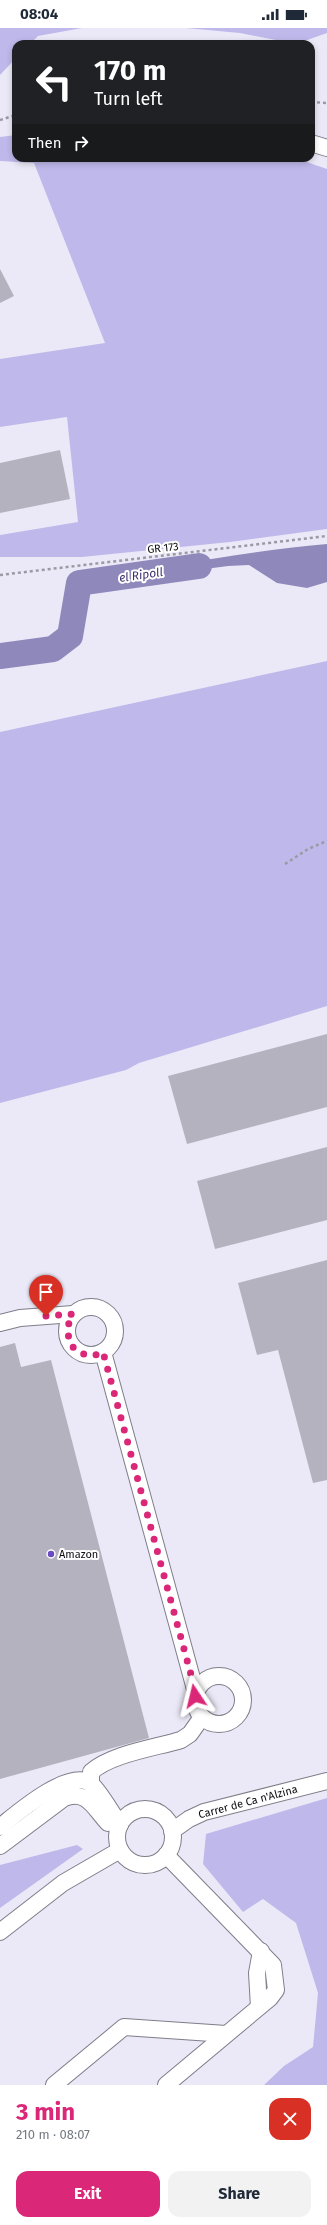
<!DOCTYPE html>
<html lang="en">
<head>
<meta charset="utf-8">
<style>
  :root { --surface:#fff; --page:#f2f2f3; --text:#1f2937; --muted:#747a83; --accent:#db2777 }
  body { margin:0; font-family:"Fira Sans",sans-serif; background:var(--page); color:var(--text); height:100vh; display:flex; flex-direction:column; font-size:15px; white-space:nowrap }
  * { box-sizing:border-box; margin:0 }
  p { font-size:13px; color:var(--muted) }
  .icon { flex:none; width:22px; height:22px; fill:none; stroke:currentColor; stroke-width:2; stroke-linecap:round; stroke-linejoin:round }
  .map { position:relative; height:2057px; overflow:hidden }
  .panel { display:flex; flex-direction:column; background:var(--surface); flex:1 }
  .panel>* { flex:none }
  .banner { position:absolute; left:12px; top:12px; width:303px; height:122px; border-radius:12px; box-shadow:0 2px 6px #0003; background:#202124; color:#fff; overflow:hidden }
  .pin { position:absolute; display:grid; place-items:center; width:34px; height:34px; color:#fff; margin:-41px -17px; border-radius:50% 50% 50% 0; rotate:-45deg; box-shadow:0 0 4px #0007 }
  .pin .icon { rotate:45deg }
  .me { position:absolute; width:44px; margin:-22px; rotate:350deg; stroke-linejoin:round; filter:drop-shadow(0 0 3px #0008) }
  .turn { display:flex; align-items:center; gap:14px; height:84px; padding:0 16px; font-size:18px }
  .turn .icon { width:52px; height:52px; stroke-width:2.5 }
  .turn b { display:block; font-size:28px; line-height:34px }
  .then { display:flex; align-items:center; height:38px; padding:0 16px; background:#0003; gap:8px; font-size:15px }
  .round { display:grid; place-items:center; flex:none; width:42px; height:42px; border-radius:12px; background:var(--page) }
  .summary { display:flex; align-items:center; justify-content:space-between; height:68px; padding:0 16px }
  h1 { font-size:24px; font-weight:700; line-height:30px; color:var(--accent) }
  .primary-button { display:flex; gap:8px; margin-top:auto; padding:8px 16px }
  .primary-button a { flex:1; height:46px; border-radius:12px; background:var(--accent); color:#fff; font-size:16px; font-weight:700; line-height:46px; text-align:center }
  .primary-button a+a { background:var(--page); color:var(--text) }
  .status { display:flex; justify-content:space-between; align-items:center; height:28px; padding:0 20px; background:var(--surface); direction:ltr }
  .status svg { height:11px; fill:currentColor }
  .map>svg:first-child { display:block }
  .green { fill:#bfb9eb }
  .water { fill:#8f88bb }
  .lines { fill:none; stroke-linecap:round; stroke-linejoin:round }
  .river { stroke:#8f88bb; stroke-width:26 }
  .building { fill:#b4b2bf }
  .minor-casing { stroke:#7f7d89; stroke-width:18 }
  .path { stroke:#9b99a4; stroke-width:2.5; stroke-dasharray:3 3; stroke-linecap:butt }
  .minor { stroke:#fff; stroke-width:16 }
  .route { stroke:#db2777; stroke-width:7; stroke-dasharray:0 12.6 }
  .poi-dot { fill:#6a4ac3; stroke:#fff; stroke-width:1.5 }
  .labels { text-anchor:middle; dominant-baseline:central; stroke-width:4; stroke-linejoin:round; paint-order:stroke }
  .street-label { font-size:11px; fill:#0d0c11; stroke:#fff }
  .poi-label { font-size:11px; fill:#0d0c11; stroke:#fff; text-anchor:start }
  .water-label { font-size:12px; font-style:italic; fill:#3d2f6e; stroke:#fff }
</style>
</head>
<body>
<div class="status"><b>08:04</b><svg viewBox="0 0 49 12"><path d="M0 12V9h3v3zM5 12V6h3v6zM10 12V3h3v9zM15 12V0h3v12zM26 1h20v11H26zM47 4h2v5h-2z"/></svg></div>
<div class="map">
<svg width="327" height="2057" viewBox="0 0 327 2057">
  <rect width="100%" height="100%" fill="#ebe9f7"/>
  <!-- green -->
  <g class="green">
    <path d="M0 0H82L38 8 30 16H16V30L0 47Z"/>
    <path d="M186 0H327V5L296 16 240 5Z"/>
    <path d="M16 107V130H295L327 141V501L230 514 82 529H0V507L78 494 67 389 0 399V331L105 315 34 135 0 133V109Z"/>
    <path d="M327 633V978L139 1035 126 1042 0 1075V704Z"/>
    <path d="M327 1770V2057H264L284 2038 313 2019 318 1965 296 1895 263 1871 243 1884 203 1836 206 1806Z"/>
    <path d="M77 1817 83 1821 0 1880V1837Z"/>
  </g>
  <!-- water -->
  <path class="water" d="M327 516V554L307 560 277 555 249 537 228 538 167 546 164 543 167 539C220 529 273 521 327 516Z"/>
  <g class="lines">
    <!-- river -->
    <path class="river" d="M0 628 53 621 70 608 79 555 199 538"/>
  </g>
  <!-- building -->
  <g class="building">
    <path d="M0 241 14 268 0 275Z"/>
    <path d="M60 422 70 471 0 485V435Z"/>
    <path d="M327 1006V1079L187 1116 168 1048Z"/>
    <path d="M327 1119V1192L215 1221 197 1153Z"/>
    <path d="M327 1232V1452L313 1455 278 1322 257 1327 238 1255Z"/>
    <path d="M15 1315 21 1339 51 1332 149 1710 0 1751V1319Z"/>
  </g>
  <g class="lines">
    <!-- minor casing -->
    <g class="minor-casing">
      <g id="minor">
        <path d="M311 115 327 120"/>
        <circle cx="91" cy="1303" r="24"/>
        <path d="M0 1295 20 1290 73 1286"/>
        <path d="M103 1324 196 1665"/>
        <circle cx="219" cy="1672" r="24"/>
        <path d="M91 1756V1744C111 1726 154 1720 181 1712L190 1706 202 1689"/>
        <circle cx="145" cy="1809" r="28"/>
        <path d="M0 1799C16 1786 70 1739 91 1756 99 1762 113 1787 120 1797"/>
        <path d="M172 1803 189 1791 204 1784 327 1753"/>
        <path d="M0 1818 64 1770C87 1761 94 1780 108 1795"/>
        <path d="M0 1904 63 1855 120 1822"/>
        <path d="M259 1979 257 1945 261 1923"/>
        <path d="M54 2057 124 1999 226 2006"/>
        <path d="M166 2057 270 1970 276 1962 273 1937 166 1827"/>
      </g>
    </g>
    <!-- path -->
    <g class="path">
      <path d="M311 74 327 75"/>
      <path d="M0 92 16 87"/>
      <path d="M0 547 327 508"/>
      <path d="M285 836 308 821 327 813"/>
    </g>
    <!-- minor -->
    <use href="#minor" class="minor"/>
  </g>
  <g class="lines">
    <!-- route -->
    <path class="route" d="M46 1288 73 1286 67 1300 70 1316C79 1326 90 1331 103 1324L196 1665 195 1668"/>
  </g>
  <!-- markers -->
  <circle class="poi-dot" cx="51" cy="1526" r="4"/>
  <g class="labels">
    <!-- street labels -->
    <g class="street-label">
      <text transform="translate(163 520) rotate(-6)">GR 173</text>
      <text transform="translate(248 1774) rotate(-15)">Carrer de Ca n'Alzina</text>
    </g>
    <!-- poi labels -->
    <g class="poi-label">
      <text x="59" y="1526">Amazon</text>
    </g>
    <!-- water labels -->
    <g class="water-label">
      <text transform="translate(141 547) rotate(-8)">el Ripoll</text>
    </g>
  </g>
</svg>
<div class="pin" style="left:46px;top:1288px;background:#d93025"><svg class="icon" aria-label="arrive" viewBox="0 0 24 24"><path d="M6 21V4h12l-3 4 3 4H6"/></svg></div>
<svg class="me" style="left:195px;top:1668px" viewBox="-20 -20 40 40"><path d="M0-17L14 15 0 8-14 15z" fill="#db2777" stroke="#fff" stroke-width="4"/></svg>
<div class="banner">
<div class="turn"><svg class="icon" aria-label="left" viewBox="0 0 24 24"><path d="M17 20v-9H6M10 6l-5 5 5 5"/></svg><div><b>170 m</b>Turn left</div></div>
<div class="then">Then<svg class="icon" aria-label="right" viewBox="0 0 24 24"><path d="M7 20v-9h11M14 6l5 5-5 5"/></svg></div>
</div>
</div>
<section class="panel">
<div class="summary"><div><h1>3 min</h1><p>210 m · 08:07</p></div><a class="round" style="background:#d93025;color:#fff"><svg class="icon" aria-label="close" viewBox="0 0 24 24"><path d="M6 6l12 12M18 6L6 18"/></svg></a></div>
<div class="primary-button"><a>Exit</a><a>Share</a></div>
</section>
</body>
</html>
